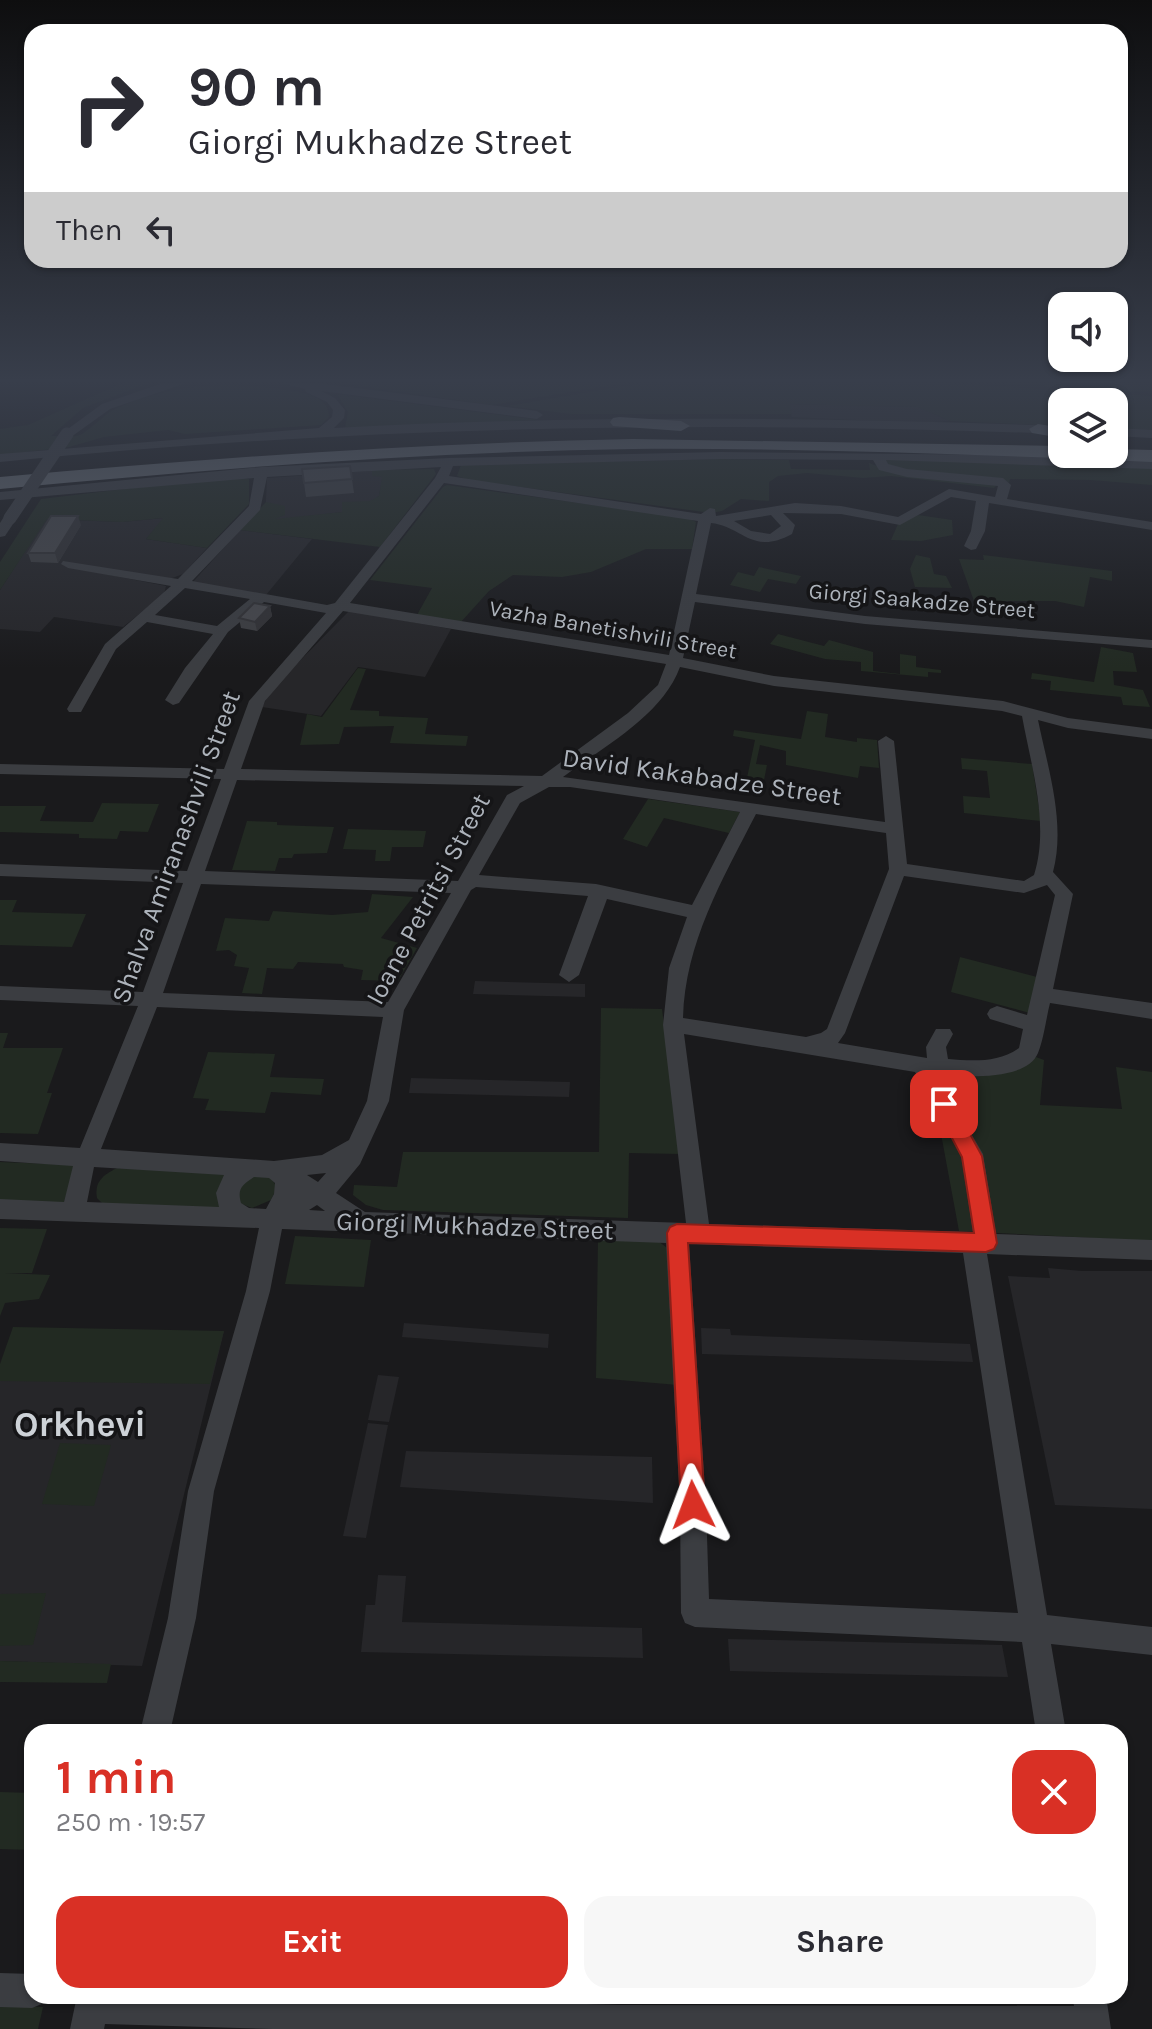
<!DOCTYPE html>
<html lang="en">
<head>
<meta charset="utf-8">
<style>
  :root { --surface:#fff; --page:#f7f7f7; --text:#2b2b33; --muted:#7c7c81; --accent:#d93025 }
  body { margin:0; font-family:Karla,sans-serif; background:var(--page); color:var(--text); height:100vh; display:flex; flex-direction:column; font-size:30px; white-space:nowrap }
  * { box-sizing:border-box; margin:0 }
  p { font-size:26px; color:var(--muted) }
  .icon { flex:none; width:44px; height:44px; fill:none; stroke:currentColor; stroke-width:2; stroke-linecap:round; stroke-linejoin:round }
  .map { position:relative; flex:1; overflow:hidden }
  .sheet { position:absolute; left:24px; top:1724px; width:1104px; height:280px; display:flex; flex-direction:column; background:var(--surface); border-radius:24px; box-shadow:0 2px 6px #0004 }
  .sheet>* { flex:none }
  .top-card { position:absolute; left:24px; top:24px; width:1104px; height:244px; border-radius:24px; box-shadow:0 2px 6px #0004; background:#fff; color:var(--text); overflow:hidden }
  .tools { position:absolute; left:1048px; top:292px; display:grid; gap:16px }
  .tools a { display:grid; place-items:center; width:80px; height:80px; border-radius:16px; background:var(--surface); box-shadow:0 2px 6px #0004; font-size:40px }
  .pin { position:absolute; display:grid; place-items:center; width:68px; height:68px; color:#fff; margin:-34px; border-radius:16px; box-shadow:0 4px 12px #0006 }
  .me { position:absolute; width:88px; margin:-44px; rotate:357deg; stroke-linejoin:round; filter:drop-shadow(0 0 6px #0008) }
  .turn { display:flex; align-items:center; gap:28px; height:168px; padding:0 32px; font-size:36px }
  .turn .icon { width:104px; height:104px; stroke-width:2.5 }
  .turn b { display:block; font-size:56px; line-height:68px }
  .then { display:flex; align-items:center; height:76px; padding:0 32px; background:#0003; gap:16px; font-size:30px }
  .round { display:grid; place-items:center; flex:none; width:84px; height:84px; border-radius:24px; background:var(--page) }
  .summary { display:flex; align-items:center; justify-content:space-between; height:136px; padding:0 32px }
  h1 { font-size:48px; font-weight:700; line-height:60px; color:var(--accent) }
  .button { display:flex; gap:16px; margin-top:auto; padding:16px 32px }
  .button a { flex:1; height:92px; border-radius:24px; background:var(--accent); color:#fff; font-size:32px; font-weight:700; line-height:92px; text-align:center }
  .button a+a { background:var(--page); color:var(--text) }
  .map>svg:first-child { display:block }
  .built { fill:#262629 }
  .green { fill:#222a22 }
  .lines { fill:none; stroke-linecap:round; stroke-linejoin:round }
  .minor { fill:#3b3d41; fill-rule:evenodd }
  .highway { fill:#676c72; fill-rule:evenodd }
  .minor-bridge { stroke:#3b3d41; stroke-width:13 }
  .wall { fill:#3d3e41 }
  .shaded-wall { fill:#323235 }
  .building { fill:#47484c; stroke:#323235; stroke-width:2 }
  .route { fill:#d93025; stroke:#8d1f18; stroke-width:2 }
  .labels { text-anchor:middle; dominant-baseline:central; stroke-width:7; stroke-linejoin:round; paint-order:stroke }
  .far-street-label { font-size:22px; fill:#adb3bb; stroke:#151517 }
  .street-label { font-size:26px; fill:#adb3bb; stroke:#151517 }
  .near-quarter-label { font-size:36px; font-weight:bold; fill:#cdd2d7; stroke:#151517 }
</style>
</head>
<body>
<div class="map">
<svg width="1152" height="2029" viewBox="0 0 1152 2029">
  <rect width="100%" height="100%" fill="#1a1a1c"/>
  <!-- built -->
  <g class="built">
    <path d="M789 404 918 407 950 421 920 423 792 417Z"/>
    <path d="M384 470 379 496 371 503 343 512 265 521 267 478Z"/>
    <path d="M164 518 146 539 207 548 183 574 167 580 85 570 166 586 164 594 123 627 54 617 40 632 0 629V590L46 519 122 522Z"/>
    <path d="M240 530 312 539 266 595 192 583Z"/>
    <path d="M349 611 451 629 425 677 358 667 321 716 262 707 272 689Z"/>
    <path d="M475 981 585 984V997L473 994Z"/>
    <path d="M411 1078 570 1082 569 1097 409 1093Z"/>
    <path d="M1048 1268 1082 1271H1152V1509L1055 1505 1008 1276 1050 1278Z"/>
    <path d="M404 1323 549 1334 548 1348 402 1337Z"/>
    <path d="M701 1328 730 1329 731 1335 970 1344 973 1362 702 1354Z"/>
    <path d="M224 1331 142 1666 0 1661V1365Z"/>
    <path d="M378 1375 399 1377 389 1422 368 1420Z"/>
    <path d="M368 1423 388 1425 366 1538 343 1536Z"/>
    <path d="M406 1451 652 1457 653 1503 400 1487Z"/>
    <path d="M378 1575 406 1576 402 1622 642 1628 643 1658 361 1652 366 1605H375Z"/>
    <path d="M728 1639 1002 1645 1008 1677 730 1671Z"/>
  </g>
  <!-- green -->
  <g class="green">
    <path d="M123 383H149L83 408 51 436C60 436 75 438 82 434 94 427 104 414 117 408 172 383 234 380 293 391 309 394 329 398 329 417L321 425 185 434 168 430 104 437 69 447 0 455V429L28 425Z"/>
    <path d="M339 383H626L491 405Z"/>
    <path d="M642 383H946L1152 396V431L1114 429V402H1062V426L950 421 918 407 790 404 792 414H571L508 406Z"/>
    <path d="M1001 383H1152V393Z"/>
    <path d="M337 394 540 420 345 428 348 412Z"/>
    <path d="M882 457 1152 467V485L1091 480 1010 479 1009 483 1002 479 920 472 885 465Z"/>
    <path d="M716 459 789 460 791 469 870 470 869 463 880 467 999 483 994 488 891 476 863 478 807 473 778 476 769 482V501L741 499 722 511 711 513 469 480 457 476 461 465Z"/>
    <path d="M434 469 436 474 380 547 240 530 266 502 285 506V515L275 519 342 512V502L370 501 379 496 382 477 372 476V470Z"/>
    <path d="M224 477 249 479V504L207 548 146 539 163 518 122 522 47 519 0 590V562L41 499Z"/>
    <path d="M447 485 688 518 696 522 692 549H646L591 572 562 577 513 575 489 591 460 623 417 615 432 588 370 580 443 487Z"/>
    <path d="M918 515 952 520 953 535 921 541 891 540 898 524Z"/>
    <path d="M916 555 930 558 934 574 946 576 952 588 915 587 910 569Z"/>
    <path d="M983 555 1112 571V581L1090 577 1084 607 1055 601H974L959 559 984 560Z"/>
    <path d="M759 567 801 576 796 584 768 579 760 592 730 585 738 572 754 576Z"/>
    <path d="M778 634 824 646 829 640 873 652V671L900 674V654L916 656V667L941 670V673L928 672V677L861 671V662L825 659 770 644Z"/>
    <path d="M1101 647 1133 653 1137 672 1113 671 1114 685 1143 690 1150 707 1123 705 1121 697 1050 690 1051 681 1031 679 1032 673 1094 682Z"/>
    <path d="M358 668 366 669 350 710 379 711V716L428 718 425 734 468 736 466 746 390 743 394 726 344 727 339 744 300 745 307 714 322 717Z"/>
    <path d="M807 711 828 714 825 737 857 742V738L877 740 879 768 860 766 858 778 786 765V751L760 745 756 764 767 765 761 795 744 792 755 740 733 736 734 730 801 739Z"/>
    <path d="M961 758 1032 764 1041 821 964 813 963 796 990 798 987 771 962 769Z"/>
    <path d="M648 799 740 812 729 833 664 818 647 847 623 839Z"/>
    <path d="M102 803 159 804 148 832 120 831 117 839 79 838V834L0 832V806H46L40 821 93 822Z"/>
    <path d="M247 821 277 822V825L334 827 327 853 294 854 292 858H279L275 871 232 870Z"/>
    <path d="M348 829 426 831 423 847H392L390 861H375L376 850 343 849Z"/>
    <path d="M372 894 413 897 381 938 417 948 398 981 361 980 363 970 344 967 343 964 298 962 293 969 267 968 262 994 242 993 249 968 234 966 237 955 229 950 216 951 225 918 269 921 273 911 332 915 368 912Z"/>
    <path d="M0 900H17L12 912 86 914 72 947 0 945Z"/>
    <path d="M960 957 1037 977 1030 1013 951 992Z"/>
    <path d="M601 1008 662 1009 680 1154 629 1153 628 1218 383 1210 366 1205 353 1195 354 1185 397 1187 403 1152H599Z"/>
    <path d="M0 1033H8L3 1048H63L47 1093H52L38 1134 0 1133Z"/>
    <path d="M208 1052 275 1054 270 1077 324 1079 321 1095 271 1092 265 1113 205 1110 209 1099 193 1098Z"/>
    <path d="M1036 1057 1044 1060 1040 1105 1122 1109 1116 1067 1152 1072V1241L959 1231 939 1123 928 1122 918 1071C954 1071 1008 1082 1036 1057Z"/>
    <path d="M0 1162 76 1165 63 1205 0 1203Z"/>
    <path d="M117 1168 230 1171 222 1210 104 1205 97 1198C94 1182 103 1175 117 1168Z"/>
    <path d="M268 1175C278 1185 277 1188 271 1200L252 1208 239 1203 236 1188 249 1176Z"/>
    <path d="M0 1228 47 1229 32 1273H5L50 1275 39 1299 5 1303 0 1316Z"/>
    <path d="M295 1236 371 1240 364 1287 285 1284Z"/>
    <path d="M598 1239 658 1241 671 1251 678 1385 596 1378Z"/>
    <path d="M13 1327H14L224 1331 210 1384 0 1381V1364Z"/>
    <path d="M60 1443 111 1445 94 1506 42 1504Z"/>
    <path d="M46 1593 33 1645 0 1646V1594Z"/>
    <path d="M0 1661 111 1664 107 1683 0 1682Z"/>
    <path d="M0 1792 32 1793V1850L0 1849Z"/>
    <path d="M0 2005 43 2007 38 2029H0Z"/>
  </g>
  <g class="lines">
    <!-- minor -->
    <g class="minor">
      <path d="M163 383H186L110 409 71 437 61 434 102 404Z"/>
      <path d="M282 383H317L537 411 543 415 537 419 321 391 335 398 345 410 344 418 334 428C577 415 819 417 1062 426V434C703 420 356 426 0 462V454L319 428 332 417 333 410 327 402 306 392 305 389Z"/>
      <path d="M1114 428 1152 430V438L1114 436Z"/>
      <path d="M720 452 1008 455 1152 461V469L886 460 888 464 907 469 1003 478 1011 485 1007 499 1152 522V530L989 503 985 531 976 549 971 550 964 546 971 531 976 501 951 497 900 525 841 514 783 513 795 525 792 534C752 556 742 526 711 523L696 594 865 616 1152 640V648L865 624 695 602 683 658 774 676 1003 701 1068 718 1152 729V739L1068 728 1038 720C1048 769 1066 823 1053 872L1073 894 1053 989 1152 1003V1019L1050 1003C1046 1019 1044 1038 1038 1053 1026 1082 962 1076 937 1075L983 1154 996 1234 1152 1240V1260L987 1254 1047 1615 1152 1627V1655L1051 1644 1066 1732H1036L1022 1642 695 1627 685 1623 681 1613 680 1505 666 1243 282 1229 270 1291 214 1491 196 1618 170 1732H140L168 1618 188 1491 246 1291 259 1228 0 1219V1199L64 1202 73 1166 0 1161V1143L80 1148 138 1006 0 1000V986L143 992 183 883 0 876V864L187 871 221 779 0 774V764L224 769 249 701 326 613 264 602 228 632 179 703 173 705 165 700 185 668 213 634 147 622 116 649 81 712H69L67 709 105 644 171 586 68 568 61 564 63 561 178 579 249 506 254 478 0 500V492L262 467 449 458ZM720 459 873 460 879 470 907 477 998 486 995 497 949 489 898 517 841 506 795 503 716 516 715 509 710 508 701 514 449 476 453 466ZM441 467 435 478 335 603 327 605 192 581 260 510 267 477ZM444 483 698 521 669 655 350 603ZM771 515 781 526 770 534 751 531 734 521ZM185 588 250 599 217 626 155 615ZM343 611 666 664 658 685 628 713 542 776 241 769 265 701ZM680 667 774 686 1002 711 1022 716C1031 766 1050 825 1034 875L1024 881 907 864 894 741 886 736 878 741 885 822 563 777C604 746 662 716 680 667ZM237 780 524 786 507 795 458 881 205 871ZM549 787H570L740 812 692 905 596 884 479 875 520 803ZM756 814 886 833 889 869 827 1029 821 1033 806 1037 683 1018C685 943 722 880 756 814ZM904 876 1024 893 1047 885 1055 895 1027 1015 997 1006 990 1009 987 1014 990 1019 1023 1029 1019 1048C998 1063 972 1061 948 1059L946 1047 953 1034 950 1029H936L926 1047 927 1058 838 1043 845 1033ZM201 884 451 893 388 1002 163 993ZM476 887 588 896 559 975 569 982 579 975 607 899 687 917 669 968 663 1025 686 1223 365 1212 336 1193 360 1164 389 1101 404 1010 471 890ZM157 1007 383 1017 367 1101 349 1140 322 1155 274 1161 101 1149ZM684 1034 915 1072 961 1154 973 1232 709 1224ZM94 1167 224 1175 216 1193 219 1207 87 1202ZM326 1173 318 1182 307 1175ZM254 1177 269 1178 275 1183 274 1194 266 1209 249 1208 241 1203C237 1189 242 1185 254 1177ZM317 1205 325 1211 309 1210ZM689 1244 963 1253 1018 1613 709 1599 706 1505Z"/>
      <path d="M5 515 17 518 5 536 0 537V523Z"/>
      <path d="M0 1973 32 1974V1996H47L44 2003 32 2008 0 2007Z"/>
      <path d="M77 1996H299L622 2005 1074 2006 1072 1996H1106L1111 2029H273L105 2024 104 2029H70Z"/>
    </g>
    <!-- highway -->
    <g class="highway">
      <path d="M619 417 681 421 690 426 681 431 613 426 610 422 613 418Z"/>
      <path d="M1038 424 1062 428V438L1032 433 1029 429Z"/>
      <path d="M633 439 1062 446V454H1070L1062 458C919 453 776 448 633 449 422 452 211 469 0 489V477C211 458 421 443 633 439Z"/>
      <path d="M1114 449 1152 450V462L1107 460 1098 454H1114Z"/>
    </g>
    <!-- minor-bridge -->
    <path class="minor-bridge" d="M10 518 67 434"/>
  </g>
  <!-- wall -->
  <g class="wall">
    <path d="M350 466 354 493 306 497 304 483Z"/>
    <path d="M81 525 58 563 31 562 28 553Z"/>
    <path d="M270 606 272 616 257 631 241 628 239 618Z"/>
  </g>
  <!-- shaded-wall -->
  <g class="shaded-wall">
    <path d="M78 516 81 525 58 563 55 553Z"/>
    <path d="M270 606 272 616 257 631 255 622Z"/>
  </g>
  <!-- building -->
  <g class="building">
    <path d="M350 466 352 479 304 483 302 469Z"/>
    <path d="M51 516H78L55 553H28Z"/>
    <path d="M254 603 270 606 255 622 239 618Z"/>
  </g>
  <!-- sky -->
  <linearGradient id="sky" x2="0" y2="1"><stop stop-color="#0e0e0f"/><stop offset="0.57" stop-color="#383e4b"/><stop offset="1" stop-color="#383e4b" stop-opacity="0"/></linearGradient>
  <rect width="1152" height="668" fill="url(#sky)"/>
  <!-- route -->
  <path class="route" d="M944 1096 951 1099 982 1156 997 1243 994 1249 986 1252 688 1243 705 1505 701 1514 693 1517 684 1514 681 1505 667 1233 670 1227 677 1224 974 1233 962 1157 934 1104 937 1099Z"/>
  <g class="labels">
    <!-- far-street labels -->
    <g class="far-street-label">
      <text transform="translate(922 601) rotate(5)">Giorgi Saakadze Street</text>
      <text transform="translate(613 630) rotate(10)">Vazha Banetishvili Street</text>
    </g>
    <!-- street labels -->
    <g class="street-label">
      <text transform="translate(702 777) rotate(8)">David Kakabadze Street</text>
      <text transform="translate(176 847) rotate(-70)">Shalva Amiranashvili Street</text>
      <text transform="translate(428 899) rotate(-62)">Ioane Petritsi Street</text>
      <text transform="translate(475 1226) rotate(2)">Giorgi Mukhadze Street</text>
    </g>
    <!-- near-quarter labels -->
    <g class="near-quarter-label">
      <text x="80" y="1424">Orkhevi</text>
    </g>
  </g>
</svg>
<div class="tools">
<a><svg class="icon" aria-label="sound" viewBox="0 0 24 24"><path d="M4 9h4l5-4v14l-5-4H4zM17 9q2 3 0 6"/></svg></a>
<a><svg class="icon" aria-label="layers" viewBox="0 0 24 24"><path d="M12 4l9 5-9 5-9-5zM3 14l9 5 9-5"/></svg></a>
</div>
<div class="pin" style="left:944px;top:1104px;background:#d93025"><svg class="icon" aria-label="arrive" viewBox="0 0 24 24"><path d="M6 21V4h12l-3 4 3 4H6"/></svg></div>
<svg class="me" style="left:693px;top:1505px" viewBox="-20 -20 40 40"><path d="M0-17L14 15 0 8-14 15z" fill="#d93025" stroke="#fff" stroke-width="4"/></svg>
<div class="top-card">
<div class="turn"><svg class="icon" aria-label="right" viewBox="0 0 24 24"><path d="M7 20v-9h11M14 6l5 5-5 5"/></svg><div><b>90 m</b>Giorgi Mukhadze Street</div></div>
<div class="then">Then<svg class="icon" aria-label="left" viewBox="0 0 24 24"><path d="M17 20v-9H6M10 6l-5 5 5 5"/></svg></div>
</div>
<section class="sheet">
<div class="summary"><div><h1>1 min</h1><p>250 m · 19:57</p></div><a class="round" style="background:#d93025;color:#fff"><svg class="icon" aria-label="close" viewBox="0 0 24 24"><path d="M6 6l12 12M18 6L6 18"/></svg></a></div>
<div class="button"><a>Exit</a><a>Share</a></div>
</section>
</div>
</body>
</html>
